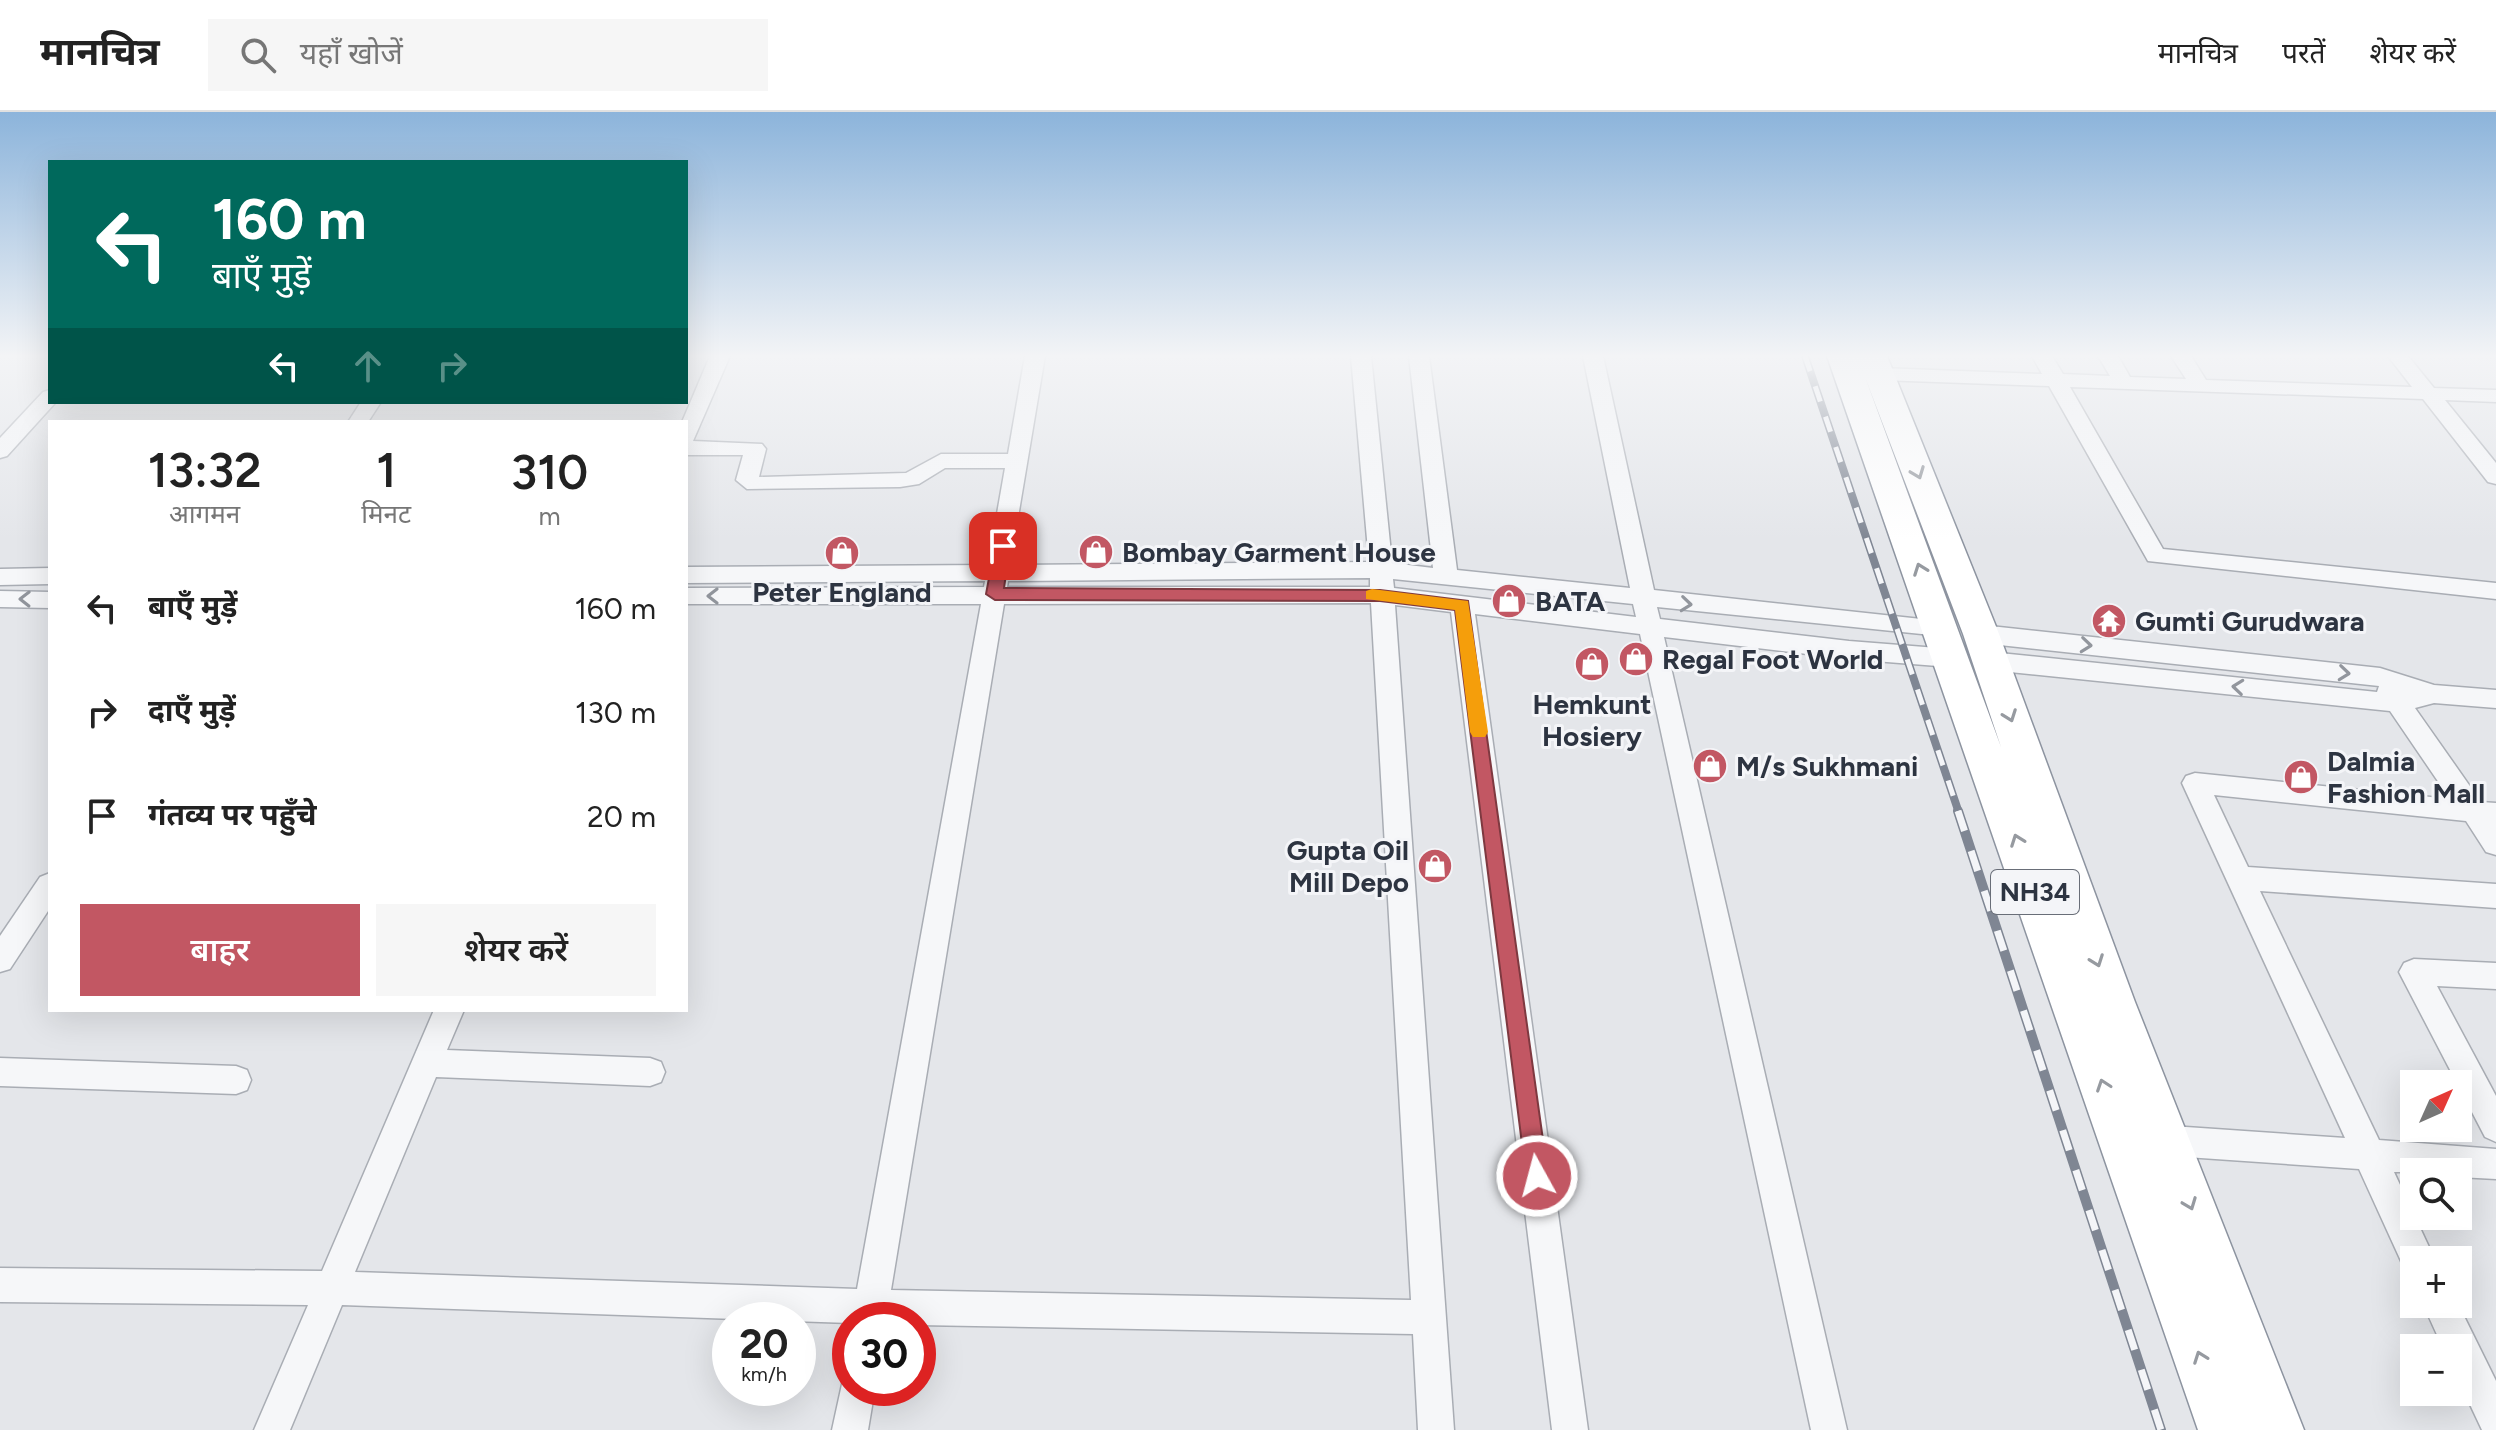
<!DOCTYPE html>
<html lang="hi">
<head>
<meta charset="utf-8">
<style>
  :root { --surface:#fff; --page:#f6f6f6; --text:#222; --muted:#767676; --line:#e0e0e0; --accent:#c25763 }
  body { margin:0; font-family:Figtree,"Noto Sans Devanagari",sans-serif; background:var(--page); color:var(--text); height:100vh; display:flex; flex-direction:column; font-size:30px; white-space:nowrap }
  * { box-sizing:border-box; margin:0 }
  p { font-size:26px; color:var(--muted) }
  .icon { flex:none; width:44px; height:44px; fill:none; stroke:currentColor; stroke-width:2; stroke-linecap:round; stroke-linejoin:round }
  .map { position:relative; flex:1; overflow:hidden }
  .side { position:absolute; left:48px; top:308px; width:640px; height:592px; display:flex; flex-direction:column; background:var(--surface); border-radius:0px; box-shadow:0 8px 32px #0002 }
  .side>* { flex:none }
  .hud { position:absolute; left:48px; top:48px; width:640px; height:244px; border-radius:0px; box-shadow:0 8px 32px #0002; background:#00695c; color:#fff; overflow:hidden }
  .needle { width:52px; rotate:45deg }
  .controls { position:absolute; left:2400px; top:958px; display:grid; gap:16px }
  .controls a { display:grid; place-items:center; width:72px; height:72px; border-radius:0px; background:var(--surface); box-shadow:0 8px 32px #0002; font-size:40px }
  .speed { position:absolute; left:712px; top:1190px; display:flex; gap:16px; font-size:40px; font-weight:700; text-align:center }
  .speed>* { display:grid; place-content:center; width:104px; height:104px; border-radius:50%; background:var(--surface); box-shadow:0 8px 32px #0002; line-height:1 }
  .speed small { font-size:20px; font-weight:400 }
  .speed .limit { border:12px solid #d22; background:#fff; color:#111 }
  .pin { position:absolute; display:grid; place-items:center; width:68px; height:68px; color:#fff; margin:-34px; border-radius:16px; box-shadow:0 4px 12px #0006 }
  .me { position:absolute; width:88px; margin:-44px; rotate:353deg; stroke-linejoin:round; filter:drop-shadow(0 0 6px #0008) }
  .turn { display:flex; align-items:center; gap:28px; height:168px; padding:0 32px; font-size:36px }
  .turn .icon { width:104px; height:104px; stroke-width:2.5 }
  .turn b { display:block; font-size:56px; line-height:68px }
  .lanes { display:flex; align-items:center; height:76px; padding:0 32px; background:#0003; justify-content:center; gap:40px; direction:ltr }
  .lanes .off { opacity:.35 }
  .eta { display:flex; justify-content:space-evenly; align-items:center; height:136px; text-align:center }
  .eta b { font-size:48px; font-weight:600; line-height:56px }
  .action { display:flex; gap:16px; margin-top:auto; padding:16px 32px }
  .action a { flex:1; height:92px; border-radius:0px; background:var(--accent); color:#fff; font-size:32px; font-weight:600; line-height:92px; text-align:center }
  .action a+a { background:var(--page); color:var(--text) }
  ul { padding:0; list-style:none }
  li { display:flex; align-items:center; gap:24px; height:104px; padding:0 32px }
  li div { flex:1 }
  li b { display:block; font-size:30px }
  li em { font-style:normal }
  header { display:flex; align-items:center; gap:48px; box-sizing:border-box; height:112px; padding:0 40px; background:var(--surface); border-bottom:2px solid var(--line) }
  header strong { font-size:38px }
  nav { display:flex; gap:44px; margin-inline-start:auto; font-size:28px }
  .search { width:560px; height:72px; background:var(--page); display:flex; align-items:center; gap:20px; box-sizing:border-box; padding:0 28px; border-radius:0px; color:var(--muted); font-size:30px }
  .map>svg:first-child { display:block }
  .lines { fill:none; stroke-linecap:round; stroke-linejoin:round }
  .minor-casing { stroke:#a9adb4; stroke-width:3 }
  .highway-casing { stroke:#8d94a0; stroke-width:3 }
  .minor { fill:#f6f7f9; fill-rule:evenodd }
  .highway { fill:#fff; fill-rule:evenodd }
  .rail-far1-casing { stroke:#7f8693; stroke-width:8 }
  .rail-casing { stroke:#7f8693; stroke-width:10 }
  .rail-far1 { stroke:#f4f5f8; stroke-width:5; stroke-dasharray:16; stroke-linecap:butt }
  .rail { stroke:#f4f5f8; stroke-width:7; stroke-dasharray:21; stroke-linecap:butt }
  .oneway { stroke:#969aa0 }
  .oneway2 { stroke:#92969d }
  .route { fill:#c25763; stroke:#7e3940; stroke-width:2 }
  .slow { fill:#f59e0b }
  .labels { text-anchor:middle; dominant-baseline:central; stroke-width:6; stroke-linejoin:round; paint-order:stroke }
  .shield { fill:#f4f5f8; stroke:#696e78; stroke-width:2 }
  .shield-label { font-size:26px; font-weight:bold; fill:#2d3441 }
  .poi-label { font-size:28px; font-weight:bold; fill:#2d3441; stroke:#f4f5f8; text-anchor:start }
</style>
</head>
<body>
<header>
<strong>मानचित्र</strong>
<div class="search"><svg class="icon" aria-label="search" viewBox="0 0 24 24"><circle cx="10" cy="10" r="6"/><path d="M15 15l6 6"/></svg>यहाँ खोजें</div>
<nav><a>मानचित्र</a><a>परतें</a><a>शेयर करें</a></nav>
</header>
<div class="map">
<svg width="2496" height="1318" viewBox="0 0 2496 1318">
  <rect width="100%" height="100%" fill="#e4e6ea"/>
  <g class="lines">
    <!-- minor casing -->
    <g class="minor-casing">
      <g id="minor">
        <path d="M710 244H730L693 329 762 332 766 337 759 365 906 361 941 342H1008L1025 244H1045L1010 453 1369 450 1351 244H1371L1392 451 1433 456 1409 244H1429L1457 458 1630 476 1583 244H1603L1654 478 1949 510 1953 516 1949 522 1941 524 1657 495 1660 507 1849 529 1950 537 1959 540 1962 546 1959 552 1950 555 1849 547 1664 525 1847 1318H1811L1640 522 1475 502 1588 1318H1552L1451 500 1395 493 1454 1318H1418L1413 1222 918 1213V1208H850V1211L342 1193 290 1318H254L308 1193 0 1190V1156L322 1159 434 898H464L447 938 650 946 661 950 665 960 661 970 650 974 436 965 355 1160 857 1177 981 492H686V476L984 475 985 469 686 471V455L988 453 1005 356H945L919 372 900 375 747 377 736 368 743 343H686V310H682ZM1370 466V475H1007L1008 469ZM1393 467 1633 492 1636 505 1394 476ZM1371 491 1411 1188 891 1178 1004 492Z"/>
        <path d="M2032 244H2052L2063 262 2110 264 2098 244H2118L2130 265 2186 267 2171 244H2191L2206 268 2412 275 2388 244H2408L2434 276 2496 278V290L2445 288 2496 351V372L2488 370 2423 287 2070 275 2163 437 2496 471V487L2148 449 2049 274 1880 268 1870 262 1880 256 2042 262Z"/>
        <path d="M50 278V290H56L7 344 0 346V326L43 280Z"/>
        <path d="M361 290H381L368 310H348Z"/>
        <path d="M50 456V472L0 473V457Z"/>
        <path d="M0 479 50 480V496L0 495Z"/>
        <path d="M1981 513 2380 556 2434 573 2496 578V596L2434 591 2415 596 2481 690 2496 691V743L2486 740 2466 709 2214 683 2248 755 2496 772V796L2260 779 2379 1028 2496 1037V1067L2458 1065V1060H2394L2435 1148H2414V1163L2406 1160 2359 1057 2157 1043 2146 1039 2141 1028 2146 1017 2157 1013 2345 1026 2182 671 2186 664 2195 661 2450 687 2390 599 1990 558 1981 555 1978 549 1981 543 1990 540 2377 580 2379 574 1981 531 1973 528 1969 522 1973 516Z"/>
        <path d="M50 761V796L10 857 0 860V824L40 765Z"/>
        <path d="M2414 847 2496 851V877L2437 874 2496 984V1030L2485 1025 2399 860 2404 851Z"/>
        <path d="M0 946 236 954 247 958 251 968 247 978 236 982 0 974Z"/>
        <path d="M2423 1192H2458L2496 1269V1318H2482L2458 1267V1236H2443Z"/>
        <path d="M850 1261V1276H875L868 1318H832L844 1263Z"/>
      </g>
    </g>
    <!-- highway casing -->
    <g class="highway-casing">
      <path id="highway" d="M1827 244H1887L1999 522 2135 890 2304 1318H2198ZM1865 265 1963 522 2001 635Z"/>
    </g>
    <!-- minor -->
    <use href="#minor" class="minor"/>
    <!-- highway -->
    <use href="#highway" class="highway"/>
    <!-- rail-far1 casing -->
    <g class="rail-far1-casing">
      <path id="rail-far1" d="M1805 244 1959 701"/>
    </g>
    <!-- rail casing -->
    <g class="rail-casing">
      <path id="rail" d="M1958 699 2161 1318"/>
    </g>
    <!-- rail-far1 -->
    <use href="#rail-far1" class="rail-far1"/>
    <!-- rail -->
    <use href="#rail" class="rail"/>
  </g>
  <!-- one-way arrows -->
  <defs><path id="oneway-chevron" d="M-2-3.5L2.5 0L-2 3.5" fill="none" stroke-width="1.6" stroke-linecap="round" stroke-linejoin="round" transform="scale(2)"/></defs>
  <g class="oneway">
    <use href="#oneway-chevron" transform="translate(1918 361) rotate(69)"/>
    <use href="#oneway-chevron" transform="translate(1920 457) rotate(-110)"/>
    <use href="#oneway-chevron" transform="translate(2010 604) rotate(70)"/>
    <use href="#oneway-chevron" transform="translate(2017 728) rotate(-110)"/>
    <use href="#oneway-chevron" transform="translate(2097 849) rotate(70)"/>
    <use href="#oneway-chevron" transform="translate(2103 973) rotate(-109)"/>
    <use href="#oneway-chevron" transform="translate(2190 1092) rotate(69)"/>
    <use href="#oneway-chevron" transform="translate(2200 1245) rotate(-110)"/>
  </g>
  <g class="oneway2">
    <use href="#oneway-chevron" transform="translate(713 484) rotate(180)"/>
    <use href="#oneway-chevron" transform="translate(25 487) rotate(-179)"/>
    <use href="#oneway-chevron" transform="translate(1686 492) rotate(6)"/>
    <use href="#oneway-chevron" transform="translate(2086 533) rotate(6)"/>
    <use href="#oneway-chevron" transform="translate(2344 561) rotate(6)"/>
    <use href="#oneway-chevron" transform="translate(2238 575) rotate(-174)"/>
  </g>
  <!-- sky -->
  <linearGradient id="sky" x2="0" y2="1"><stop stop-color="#8cb4db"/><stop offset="0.57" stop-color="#f3f4f6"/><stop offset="1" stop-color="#f3f4f6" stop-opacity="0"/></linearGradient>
  <rect width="2496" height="428" fill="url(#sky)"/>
  <!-- route -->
  <path class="route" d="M1003 429 1010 434 1004 476 1380 478 1468 489 1548 1064 1545 1072 1537 1075 1529 1072 1526 1064 1455 498 1380 489 995 488 986 482 995 434Z"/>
  <!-- slow -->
  <path class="slow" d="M1372 477 1468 489 1488 620 1485 625H1473L1470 620 1455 498 1366 487V479Z"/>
  <!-- icons -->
  <defs>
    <g id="shop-disc" transform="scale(1.8)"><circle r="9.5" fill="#c25763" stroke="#f4f5f8"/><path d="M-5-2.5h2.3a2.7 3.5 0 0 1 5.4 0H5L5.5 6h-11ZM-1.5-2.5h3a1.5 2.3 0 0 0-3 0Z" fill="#fff"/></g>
    <g id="temple-disc" transform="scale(1.8)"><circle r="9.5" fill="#c25763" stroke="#f4f5f8"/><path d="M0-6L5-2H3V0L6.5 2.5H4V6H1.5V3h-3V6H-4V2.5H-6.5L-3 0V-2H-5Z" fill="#fff"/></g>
  </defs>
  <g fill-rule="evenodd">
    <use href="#shop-disc" x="1096" y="440"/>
    <use href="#shop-disc" x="842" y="441"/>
    <use href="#shop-disc" x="1509" y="489"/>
    <use href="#temple-disc" x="2109" y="509"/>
    <use href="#shop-disc" x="1636" y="547"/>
    <use href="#shop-disc" x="1592" y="552"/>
    <use href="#shop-disc" x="1710" y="654"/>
    <use href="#shop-disc" x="2301" y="665"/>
    <use href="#shop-disc" x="1435" y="754"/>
  </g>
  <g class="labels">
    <!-- shield labels -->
    <rect class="shield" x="1991" y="758" width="88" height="44" rx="6"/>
    <g class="shield-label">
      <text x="2035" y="780">NH34</text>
    </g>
    <!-- poi labels -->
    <g class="poi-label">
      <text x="1122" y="440">Bombay Garment House</text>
      <text x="842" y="480" text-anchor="middle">Peter England</text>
      <text x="1535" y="489">BATA</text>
      <text x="2135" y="509">Gumti Gurudwara</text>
      <text x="1662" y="547">Regal Foot World</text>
      <text x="1592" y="592" text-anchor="middle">Hemkunt<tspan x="1592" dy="32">Hosiery</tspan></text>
      <text x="2327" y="649">Dalmia<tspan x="2327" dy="32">Fashion Mall</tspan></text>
      <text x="1736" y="654">M/s Sukhmani</text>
      <text x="1409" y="738" text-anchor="end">Gupta Oil<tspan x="1409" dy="32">Mill Depo</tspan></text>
    </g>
  </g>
</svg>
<div class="controls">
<a><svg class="needle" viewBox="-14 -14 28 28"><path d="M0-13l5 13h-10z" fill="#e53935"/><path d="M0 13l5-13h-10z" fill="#767676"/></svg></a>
<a><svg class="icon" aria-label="search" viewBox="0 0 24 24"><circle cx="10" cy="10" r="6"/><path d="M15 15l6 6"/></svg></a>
<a>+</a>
<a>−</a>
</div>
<div class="speed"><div>20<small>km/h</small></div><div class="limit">30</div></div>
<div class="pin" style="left:1003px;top:434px;background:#d93025"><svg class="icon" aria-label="arrive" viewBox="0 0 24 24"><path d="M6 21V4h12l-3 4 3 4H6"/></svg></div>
<svg class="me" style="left:1537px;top:1064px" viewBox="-20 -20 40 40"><circle r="17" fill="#c25763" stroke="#fff" stroke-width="3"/><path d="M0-11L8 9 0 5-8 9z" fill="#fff"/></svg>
<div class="hud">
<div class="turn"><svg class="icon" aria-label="left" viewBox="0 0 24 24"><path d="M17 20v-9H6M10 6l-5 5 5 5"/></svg><div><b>160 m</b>बाएँ मुड़ें</div></div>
<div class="lanes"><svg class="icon" aria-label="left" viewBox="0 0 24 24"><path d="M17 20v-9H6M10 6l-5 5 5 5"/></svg><svg class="icon off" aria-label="ahead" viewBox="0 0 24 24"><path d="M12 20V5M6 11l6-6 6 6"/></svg><svg class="icon off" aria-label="right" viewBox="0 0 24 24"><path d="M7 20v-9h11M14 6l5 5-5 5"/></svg></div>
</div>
<section class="side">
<div class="eta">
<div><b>13:32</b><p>आगमन</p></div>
<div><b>1</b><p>मिनट</p></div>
<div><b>310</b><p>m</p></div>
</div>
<ul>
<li><svg class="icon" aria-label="left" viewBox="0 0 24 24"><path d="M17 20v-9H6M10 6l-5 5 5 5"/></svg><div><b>बाएँ मुड़ें</b></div><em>160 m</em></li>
<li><svg class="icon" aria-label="right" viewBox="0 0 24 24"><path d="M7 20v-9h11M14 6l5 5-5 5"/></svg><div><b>दाएँ मुड़ें</b></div><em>130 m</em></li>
<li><svg class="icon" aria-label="arrive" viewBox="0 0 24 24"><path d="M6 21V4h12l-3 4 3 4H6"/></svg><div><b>गंतव्य पर पहुँचे</b></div><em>20 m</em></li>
</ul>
<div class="action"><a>बाहर</a><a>शेयर करें</a></div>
</section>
</div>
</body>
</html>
